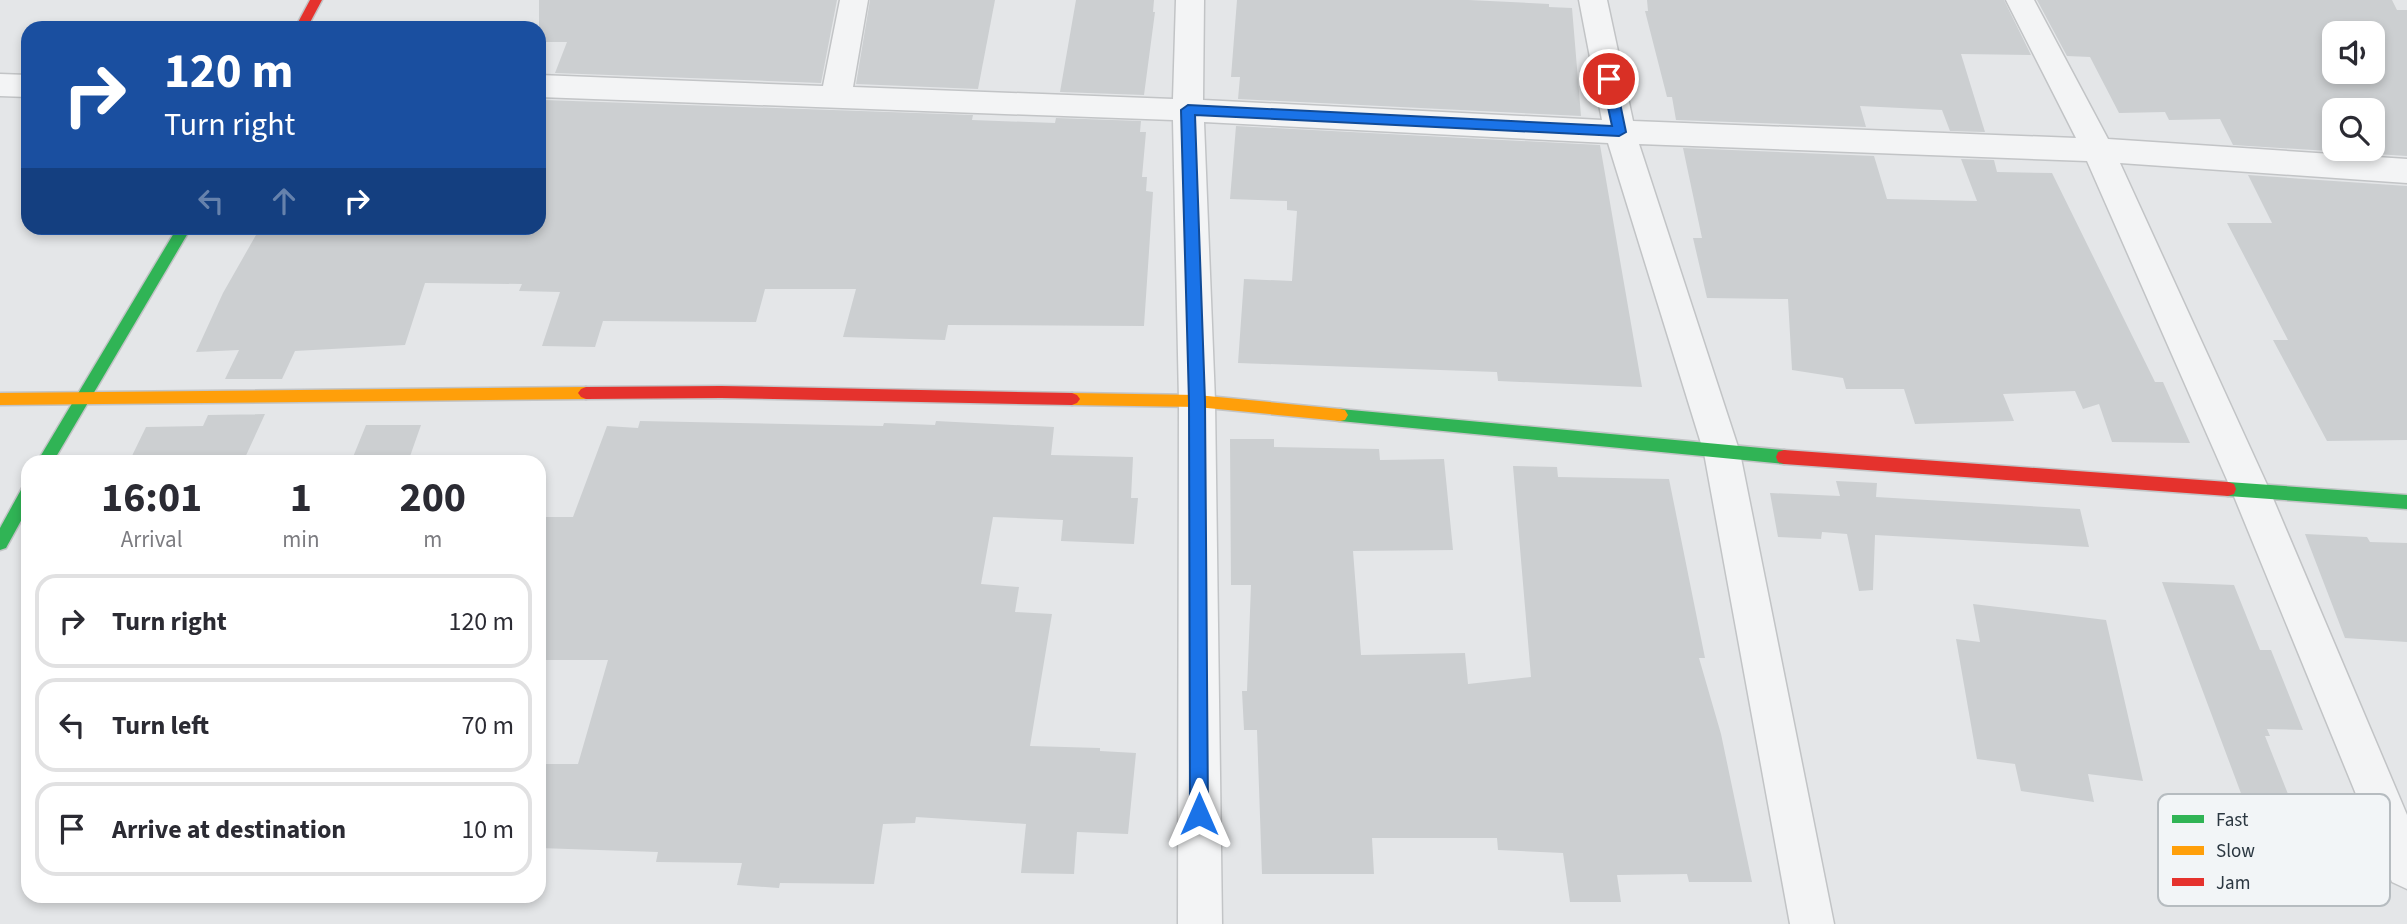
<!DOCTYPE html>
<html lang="en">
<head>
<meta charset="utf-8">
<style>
  :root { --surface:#fff; --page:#f2f2f3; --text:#2b2b33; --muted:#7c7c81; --line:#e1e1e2 }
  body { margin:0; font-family:"Source Sans 3",sans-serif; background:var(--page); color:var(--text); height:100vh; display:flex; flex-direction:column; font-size:26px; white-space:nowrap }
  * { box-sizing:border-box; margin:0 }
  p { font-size:23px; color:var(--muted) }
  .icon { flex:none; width:38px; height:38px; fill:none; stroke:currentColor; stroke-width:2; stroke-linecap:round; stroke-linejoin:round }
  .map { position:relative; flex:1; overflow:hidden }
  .side { position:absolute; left:21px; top:455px; width:525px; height:448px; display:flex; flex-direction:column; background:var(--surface); border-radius:21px; box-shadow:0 4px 10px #0003 }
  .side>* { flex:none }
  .guide { position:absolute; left:21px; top:21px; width:525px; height:214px; border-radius:21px; box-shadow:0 4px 10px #0003; background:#1a4fa0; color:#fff; overflow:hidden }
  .buttons { position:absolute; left:2322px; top:21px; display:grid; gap:14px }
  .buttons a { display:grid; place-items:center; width:63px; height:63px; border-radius:14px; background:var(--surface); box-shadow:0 4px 10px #0003; font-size:35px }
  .pin { position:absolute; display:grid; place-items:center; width:60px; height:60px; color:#fff; margin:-30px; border:4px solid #fff; border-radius:50%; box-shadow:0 2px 7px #0007 }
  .me { position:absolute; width:77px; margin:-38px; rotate:0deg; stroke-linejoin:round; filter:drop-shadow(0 0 5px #0008) }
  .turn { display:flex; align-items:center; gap:24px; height:147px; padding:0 28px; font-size:32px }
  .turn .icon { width:91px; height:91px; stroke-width:2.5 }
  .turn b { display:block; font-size:49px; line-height:60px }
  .lanes { display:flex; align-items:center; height:66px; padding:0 28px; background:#0003; justify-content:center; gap:35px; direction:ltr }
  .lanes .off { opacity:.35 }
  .eta { display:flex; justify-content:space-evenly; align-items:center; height:119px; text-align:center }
  .eta b { font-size:42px; font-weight:700; line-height:49px }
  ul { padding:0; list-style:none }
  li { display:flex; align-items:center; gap:21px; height:94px; margin:0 14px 10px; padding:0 14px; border:4px solid var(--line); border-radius:21px }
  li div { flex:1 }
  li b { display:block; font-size:26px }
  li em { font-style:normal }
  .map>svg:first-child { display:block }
  .building { fill:#cccfd1; fill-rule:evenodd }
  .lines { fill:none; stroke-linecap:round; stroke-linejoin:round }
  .street-casing { stroke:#c2c4c6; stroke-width:3 }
  .fast-casing { stroke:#c2c4c6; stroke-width:3 }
  .slow-casing { stroke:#c2c4c6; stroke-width:3 }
  .jam-casing { stroke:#c2c4c6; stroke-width:3 }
  .street { fill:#f3f4f5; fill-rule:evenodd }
  .fast { fill:#30b455; fill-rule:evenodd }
  .slow { fill:#ff9f0a; fill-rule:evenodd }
  .jam { fill:#e5322d; fill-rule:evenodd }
  .route { fill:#1a73e8; stroke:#114b97; stroke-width:2 }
  .key { fill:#f2f5f7; stroke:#b6bcc0; stroke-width:2 }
  .key-label { font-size:19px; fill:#2b3741 }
</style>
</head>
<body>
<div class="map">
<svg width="2407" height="924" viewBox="0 0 2407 924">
  <rect width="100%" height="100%" fill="#e4e6e8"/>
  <!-- building -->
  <g class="building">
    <path d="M539 0H837L821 83 555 73 567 42H539Z"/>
    <path d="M870 0H995L978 89 856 84Z"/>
    <path d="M1076 0H1154L1153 12H1155L1144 95 1060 92Z"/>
    <path d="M1237 0H1469L1549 4V7L1572 8 1581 116 1238 99 1240 77H1231Z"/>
    <path d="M1647 0H2004L2031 55 1961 54 1985 132 1950 131 1942 110 1860 106 1866 127 1676 120 1672 97H1667L1645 11H1648Z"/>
    <path d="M2037 0H2392L2397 10H2407V156L2233 145 2220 119 2169 120 2165 112 2119 113 2090 57 2067 56ZM2334 33H2373V72H2334ZM2334 110H2373V149H2334Z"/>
    <path d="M544 100 973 115 972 120 1055 123 1056 118 1141 121 1140 132H1146L1142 177H1147L1146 191 1153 192 1144 326 948 325 945 340 843 337 856 289H765L756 322 603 321 595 347 542 346 560 292 519 291 522 284 425 283 405 345 295 351 282 379H225L239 350 196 352 223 293 260 228H539V112Z"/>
    <path d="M1236 126 1600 145 1642 387 1498 381 1497 372 1238 363 1244 279 1292 281 1297 211 1287 210V201L1230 199Z"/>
    <path d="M1683 148 1874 156 1887 199 1977 201 1961 159 1994 160 1997 172 2052 173 2155 382H2163L2190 443 2112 442 2099 404 2083 409 2075 391 2003 394 2014 421 1915 424 1904 389H1846L1843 378 1792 370 1788 299 1707 298 1693 238H1702Z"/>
    <path d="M2248 175 2407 186V440L2327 441 2273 340H2288L2227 223H2272Z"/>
    <path d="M265 414 243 462H129L146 427 203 426 208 415Z"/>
    <path d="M640 421 883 426 884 423 935 425 936 421 1054 427 1051 455 1133 457 1131 498H1138L1134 544 1061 541 1063 520 993 517 981 584 1019 587 1015 612 1052 614 1030 746 1100 748V751L1136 753 1128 834 1077 832 1074 874 1021 873 1026 824 916 817 915 823 883 824 874 884 780 883 779 888 737 885 742 863 656 862 658 852 539 848V764H578L608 660H539V517H573L607 426 638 428Z"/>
    <path d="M366 425H421L408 462H351Z"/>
    <path d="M1230 439H1274V447L1379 449 1380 460 1444 459 1453 550 1353 551 1361 655 1465 653 1468 684 1531 677 1513 466 1557 467 1558 477 1669 479 1705 658H1699L1721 734 1752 882H1689L1687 874 1617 875 1621 902H1570L1563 853 1498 850 1497 838H1372L1374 874H1262L1257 730H1244L1242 691H1247L1251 585H1231Z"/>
    <path d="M1836 481 1877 483 1876 497 2080 509 2089 547 1875 535 1873 590 1859 591 1847 534 1822 532 1821 539 1778 537 1770 493 1840 496Z"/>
    <path d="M2305 534 2367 537 2370 542 2407 543V642L2345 638Z"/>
    <path d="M2162 582 2234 585 2260 650H2271L2303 730 2267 729 2270 736H2265L2307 842 2354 844 2372 891 2276 887Z"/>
    <path d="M1973 604 2106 620 2143 781 2088 774 2094 802 2021 791 2015 764 1977 759 1956 639 1980 642Z"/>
  </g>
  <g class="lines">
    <!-- street casing -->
    <g class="street-casing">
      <g id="street">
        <path d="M840 0H868L853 87 1173 99 1176 0H1204L1203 100 1602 120 1579 0H1607L1633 121 2076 138 2006 0H2034L2108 139 2407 159V183L2120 163 2269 489 2407 815V889L2392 882 2231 489 2087 161 1639 144 1740 453 1834 924H1790L1704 453 1608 143 1204 122 1215 401 1222 924H1178L1179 401 1173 120 539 97V75L823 86Z"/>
        <path d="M0 74 28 75V97L0 96Z"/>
      </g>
    </g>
    <!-- fast casing -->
    <g class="fast-casing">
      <g id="fast">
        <path d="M177 228H191L53 462H37Z"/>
        <path d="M1340 409 1784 450 1790 452 1792 457 1790 462 1784 464 1340 421 1335 420 1332 415 1335 410Z"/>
        <path d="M2228 482 2407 495V509L2228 496 2222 494 2220 489 2222 484Z"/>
        <path d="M28 486V508L6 548 0 550V528L22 488Z"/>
      </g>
    </g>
    <!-- slow casing -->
    <g class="slow-casing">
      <g id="slow">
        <path d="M586 387 591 389 594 393 591 397 586 399 0 405V393Z"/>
        <path d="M1072 393 1197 395 1340 409 1345 410 1348 415 1345 420 1340 421 1197 407 1072 405 1067 403 1064 399 1067 395Z"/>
      </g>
    </g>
    <!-- jam casing -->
    <g class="jam-casing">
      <g id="jam">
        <path d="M310 0H322L307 28H295Z"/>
        <path d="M721 386 1072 393 1077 395 1080 399 1077 403 1072 405 721 398 586 399 581 397 578 393 581 389 586 387Z"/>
        <path d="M1784 450 2228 482 2234 484 2236 489 2234 494 2228 496 1784 464 1778 462 1776 457 1778 452Z"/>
      </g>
    </g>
    <!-- street -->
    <use href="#street" class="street"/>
    <!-- fast -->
    <use href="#fast" class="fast"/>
    <!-- slow -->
    <use href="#slow" class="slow"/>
    <!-- jam -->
    <use href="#jam" class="jam"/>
  </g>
  <!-- route -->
  <path class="route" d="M1609 74 1615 79 1626 132 1619 136 1195 115 1205 401 1208 814 1206 820 1199 823 1193 820 1190 814 1189 401 1181 110 1188 105 1612 126 1602 79Z"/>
  <!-- legend -->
  <rect x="2158" y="794" width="232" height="112" rx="10" class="key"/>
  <rect x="2172" y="815" width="32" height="8" fill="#30b455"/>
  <rect x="2172" y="846" width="32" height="9" fill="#ff9f0a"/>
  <rect x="2172" y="878" width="32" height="8" fill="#e5322d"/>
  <g class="key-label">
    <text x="2216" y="826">Fast</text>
    <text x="2216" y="857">Slow</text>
    <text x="2216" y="889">Jam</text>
  </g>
</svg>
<div class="buttons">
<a><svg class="icon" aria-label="sound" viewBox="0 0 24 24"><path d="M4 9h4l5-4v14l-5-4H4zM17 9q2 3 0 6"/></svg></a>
<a><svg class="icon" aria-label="search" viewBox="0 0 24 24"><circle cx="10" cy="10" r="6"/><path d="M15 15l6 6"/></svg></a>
</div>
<div class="pin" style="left:1609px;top:79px;background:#d93025"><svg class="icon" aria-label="arrive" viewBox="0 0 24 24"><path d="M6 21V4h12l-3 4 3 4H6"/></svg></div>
<svg class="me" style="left:1199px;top:814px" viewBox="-20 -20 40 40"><path d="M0-17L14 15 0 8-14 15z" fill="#1a73e8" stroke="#fff" stroke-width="4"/></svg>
<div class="guide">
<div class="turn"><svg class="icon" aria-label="right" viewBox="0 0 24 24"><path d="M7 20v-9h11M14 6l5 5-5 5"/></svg><div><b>120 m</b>Turn right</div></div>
<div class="lanes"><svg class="icon off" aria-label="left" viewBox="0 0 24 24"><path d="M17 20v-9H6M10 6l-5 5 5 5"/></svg><svg class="icon off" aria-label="ahead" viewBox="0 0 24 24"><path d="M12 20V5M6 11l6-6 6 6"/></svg><svg class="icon" aria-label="right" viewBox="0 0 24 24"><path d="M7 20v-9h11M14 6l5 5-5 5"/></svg></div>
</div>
<section class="side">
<div class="eta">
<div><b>16:01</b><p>Arrival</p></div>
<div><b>1</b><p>min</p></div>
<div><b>200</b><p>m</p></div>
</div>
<ul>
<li><svg class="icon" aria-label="right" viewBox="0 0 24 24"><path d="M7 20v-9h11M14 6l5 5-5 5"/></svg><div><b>Turn right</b></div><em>120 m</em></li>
<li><svg class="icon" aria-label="left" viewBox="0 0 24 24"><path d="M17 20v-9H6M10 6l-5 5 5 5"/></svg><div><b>Turn left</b></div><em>70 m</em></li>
<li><svg class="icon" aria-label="arrive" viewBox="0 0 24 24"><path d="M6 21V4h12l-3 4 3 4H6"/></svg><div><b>Arrive at destination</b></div><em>10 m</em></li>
</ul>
</section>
</div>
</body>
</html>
